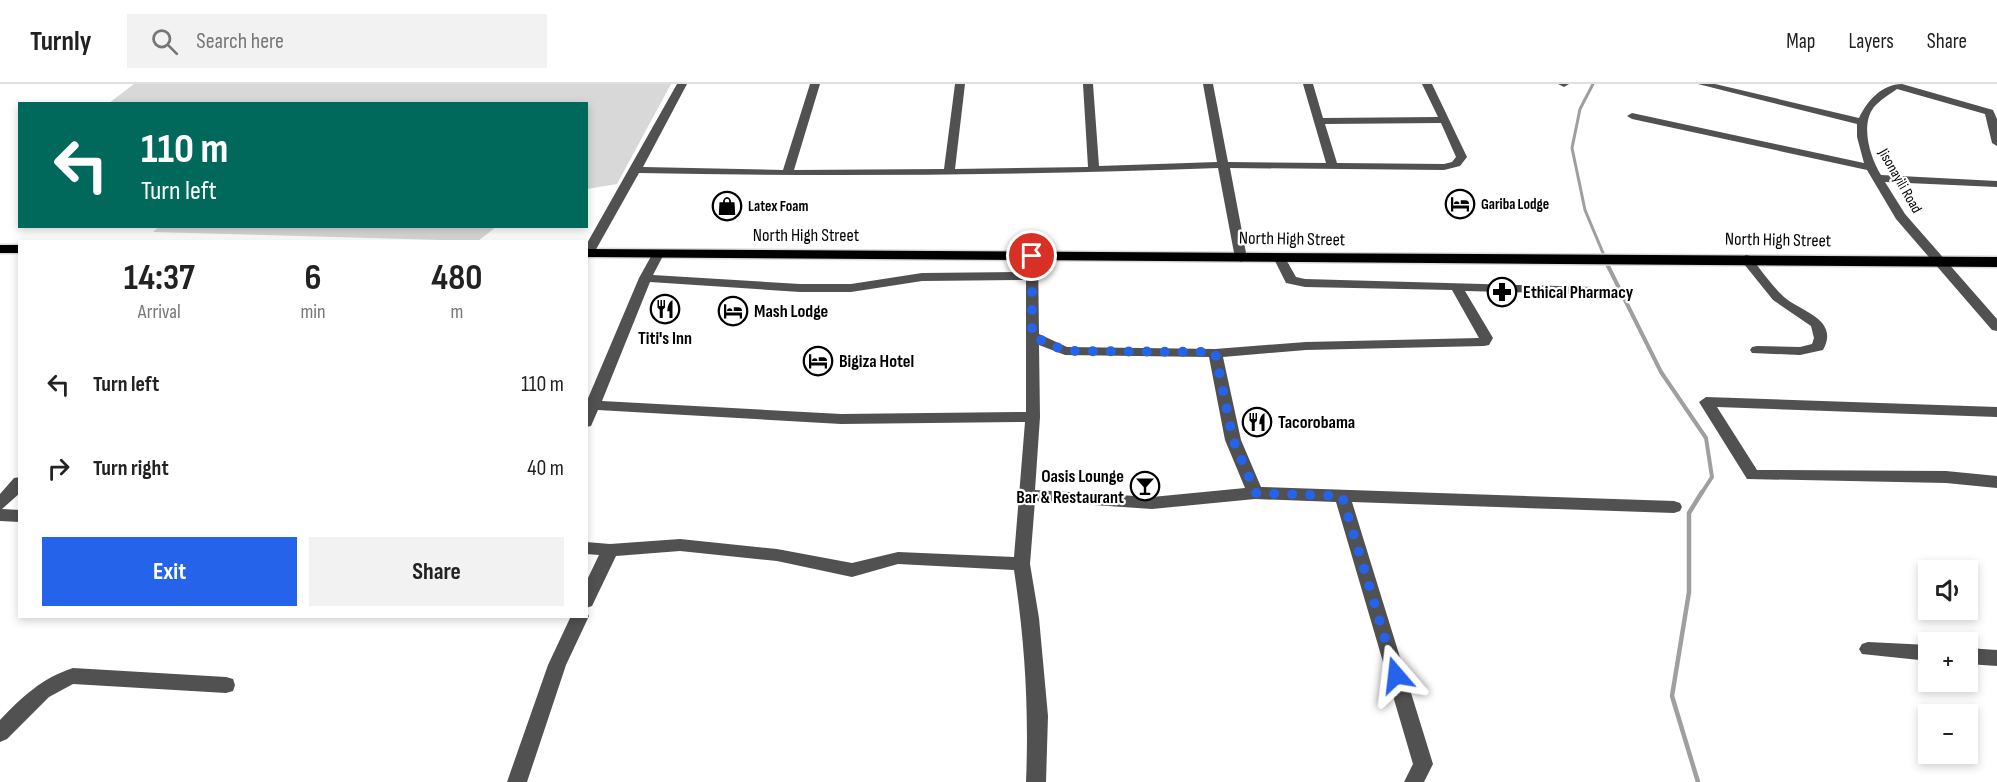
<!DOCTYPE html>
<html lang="en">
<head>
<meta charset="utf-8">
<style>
  :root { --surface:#fff; --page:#f2f2f2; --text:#222; --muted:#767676; --line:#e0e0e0; --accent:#2563eb }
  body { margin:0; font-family:"Sofia Sans Condensed",sans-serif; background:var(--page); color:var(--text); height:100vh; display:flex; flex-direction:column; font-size:22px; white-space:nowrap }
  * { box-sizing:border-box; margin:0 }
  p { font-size:20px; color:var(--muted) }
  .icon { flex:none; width:33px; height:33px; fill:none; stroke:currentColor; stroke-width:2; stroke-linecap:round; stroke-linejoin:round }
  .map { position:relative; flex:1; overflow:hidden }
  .panel { position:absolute; left:18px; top:156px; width:570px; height:378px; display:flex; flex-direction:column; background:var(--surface); border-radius:0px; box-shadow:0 3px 9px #0003 }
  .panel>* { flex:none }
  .hud { position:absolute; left:18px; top:18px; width:570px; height:126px; border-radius:0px; box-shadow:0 3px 9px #0003; background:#00695c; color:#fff; overflow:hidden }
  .tools { position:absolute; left:1918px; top:476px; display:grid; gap:12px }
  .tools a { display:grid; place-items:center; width:60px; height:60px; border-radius:0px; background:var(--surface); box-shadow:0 3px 9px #0003; font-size:30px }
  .pin { position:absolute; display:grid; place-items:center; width:51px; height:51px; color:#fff; margin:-26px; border:3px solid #fff; border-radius:50%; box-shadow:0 2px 6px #0007 }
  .me { position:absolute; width:66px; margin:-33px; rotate:343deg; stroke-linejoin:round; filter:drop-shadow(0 0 4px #0008) }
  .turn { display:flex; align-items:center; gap:21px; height:126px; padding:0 24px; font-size:27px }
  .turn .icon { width:78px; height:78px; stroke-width:2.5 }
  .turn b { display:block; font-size:42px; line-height:51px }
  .eta { display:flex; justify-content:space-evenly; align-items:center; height:102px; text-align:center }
  .eta b { font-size:36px; font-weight:700; line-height:42px }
  .primary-button { display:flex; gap:12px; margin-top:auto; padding:12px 24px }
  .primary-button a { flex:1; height:69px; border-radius:0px; background:var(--accent); color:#fff; font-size:24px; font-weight:700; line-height:69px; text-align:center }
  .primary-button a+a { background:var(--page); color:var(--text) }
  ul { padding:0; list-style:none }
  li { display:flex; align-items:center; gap:18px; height:84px; padding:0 24px }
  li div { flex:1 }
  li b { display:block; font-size:22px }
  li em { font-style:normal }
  header { display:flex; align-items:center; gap:36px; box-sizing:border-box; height:84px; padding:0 30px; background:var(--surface); border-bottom:2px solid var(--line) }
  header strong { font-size:28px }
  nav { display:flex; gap:33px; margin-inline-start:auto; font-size:21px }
  .search { width:420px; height:54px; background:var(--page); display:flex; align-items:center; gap:15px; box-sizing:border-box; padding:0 21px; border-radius:0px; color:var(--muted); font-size:22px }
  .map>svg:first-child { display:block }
  .green { fill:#d8d8d8 }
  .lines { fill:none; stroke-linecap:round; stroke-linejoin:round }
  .stream-far2 { stroke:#9f9f9f; stroke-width:3 }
  .stream-far1 { stroke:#9f9f9f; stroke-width:4 }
  .stream { stroke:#9f9f9f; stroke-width:4.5 }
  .highway-casing { stroke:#dbdbdb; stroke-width:3 }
  .minor { fill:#515151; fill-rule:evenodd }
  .highway { fill:#000; fill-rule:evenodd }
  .route { stroke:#2563eb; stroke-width:10; stroke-dasharray:0 18 }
  .labels { text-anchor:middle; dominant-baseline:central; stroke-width:4.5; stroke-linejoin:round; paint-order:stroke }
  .far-street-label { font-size:15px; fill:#000; stroke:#fff }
  .far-poi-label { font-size:15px; font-weight:bold; fill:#000; stroke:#fff; text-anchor:start }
  .street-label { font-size:18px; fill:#000; stroke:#fff }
  .poi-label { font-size:18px; font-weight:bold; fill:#000; stroke:#fff; text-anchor:start }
</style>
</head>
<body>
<header>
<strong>Turnly</strong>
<div class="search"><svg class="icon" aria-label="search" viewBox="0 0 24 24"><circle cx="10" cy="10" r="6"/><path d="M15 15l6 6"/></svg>Search here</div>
<nav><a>Map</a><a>Layers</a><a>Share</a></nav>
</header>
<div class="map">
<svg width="1997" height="698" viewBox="0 0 1997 698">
  <rect width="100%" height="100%" fill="#fff"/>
  <!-- green -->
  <g class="green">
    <path d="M134 0H671L617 100 587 105 586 20 109 19Z"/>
    <path d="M159 143V142L496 143 478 157 153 148Z"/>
  </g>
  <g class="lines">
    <!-- stream-far2 -->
    <path class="stream-far2" d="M1593 0 1580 25 1572 64 1585 126 1608 181"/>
    <!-- stream-far1 -->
    <path class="stream-far1" d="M1607 180 1661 288 1706 354 1712 393 1701 410"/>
    <!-- stream -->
    <path class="stream" d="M1698 698 1672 612 1689 508V429L1702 408"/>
    <!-- highway casing -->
    <g class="highway-casing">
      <g id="highway">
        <rect x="0" y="161" width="20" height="8"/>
        <path d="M586 165 1997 173V183L586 173Z"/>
      </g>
    </g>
    <!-- minor -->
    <g class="minor">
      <path d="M677 0H687L643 83 783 86 810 0H820L794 86 944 85 955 0H965L955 85 1088 83 1083 0H1093L1099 82 1217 78 1203 0H1213L1228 78 1326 79 1303 0H1313L1323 34 1438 33 1422 0H1432L1467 73 1460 82 1444 86 1230 84 1247 174 1241 178 1235 174 1218 84C1025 91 832 93 639 89L594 169 586 172V161ZM1441 39 1456 73 1452 78 1444 80 1337 79 1325 40Z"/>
      <path d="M1558 0H1569L1564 3Z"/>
      <path d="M1698 0H1715L1859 34C1867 17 1882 0 1902 0L1993 26 1997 35V62L1992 59 1985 30 1897 5C1890 10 1880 16 1874 23 1860 41 1870 73 1881 91L1997 97V103L1885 98 1905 130 1997 235V247L1992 246 1896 135 1867 86 1632 35 1627 32 1632 29 1864 79 1857 53V40Z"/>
      <path d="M658 166 664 170 653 191 800 200H851L922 189 1026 188V172L1032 168 1038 172 1039 250 1067 263 1215 265 1306 258 1479 254 1452 206 1305 203 1286 199 1274 175 1280 171 1284 172 1296 193 1305 195 1592 203 1593 206 1592 209 1587 210 1465 207 1493 254 1489 261 1484 262 1306 266 1223 273 1241 356 1261 403 1674 417 1680 419 1682 423 1680 427 1674 429 1352 418 1433 680 1424 698H1404L1413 680 1336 418 1255 415 1152 425 1035 417 1030 480 1039 534 1048 632 1046 698H1026C1029 625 1025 559 1014 486L898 480 852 493 777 477 680 467 616 472 592 522 586 524V498L599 471 586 470V458L610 460 680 455 777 465 852 479 898 468 1014 473 1025 338 841 340 598 326 591 342 586 343V319L639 194 654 167ZM1026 196V328L841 330 602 317 650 198 800 208H851L922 197ZM1039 261 1065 271 1209 273 1225 356 1245 404 1152 413 1035 406 1040 333Z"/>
      <path d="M1746 171 1750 172C1761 186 1771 201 1784 213 1801 228 1840 235 1823 266L1800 271 1752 269 1750 266 1752 263 1757 262 1800 263 1812 260 1814 254 1811 242 1773 216 1740 175Z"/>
      <path d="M1706 313 1997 323V333L1717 323 1757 386 1946 387 1997 392V404L1946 399 1747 395 1699 318Z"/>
      <path d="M20 393V409L2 425 20 426V438L0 437V410L14 394Z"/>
      <path d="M586 527 589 532 566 581 527 698H507L548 581 571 532H586Z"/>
      <path d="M1868 558 1929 561V577L1862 570 1859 565 1862 560Z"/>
      <path d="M1968 564 1997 566V582L1968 580Z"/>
      <path d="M73 584 226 593 233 595 235 601 233 607 226 609 73 600 49 613 7 655 0 658V636C22 613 42 594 73 584Z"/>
    </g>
    <!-- highway -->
    <use href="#highway" class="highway"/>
  </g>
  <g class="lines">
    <!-- route -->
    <path class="route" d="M1032 172V252L1065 267 1215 268 1233 356 1256 409 1342 412 1396 591"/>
  </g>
  <!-- icons -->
  <defs>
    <g id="hotel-ring" transform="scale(1.5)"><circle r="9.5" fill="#fff" stroke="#000" stroke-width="1.5"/><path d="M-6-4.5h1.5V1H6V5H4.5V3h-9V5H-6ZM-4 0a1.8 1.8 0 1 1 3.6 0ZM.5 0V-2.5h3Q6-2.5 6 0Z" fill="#000"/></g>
    <g id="shop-ring" transform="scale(1.5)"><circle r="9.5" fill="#fff" stroke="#000" stroke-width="1.5"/><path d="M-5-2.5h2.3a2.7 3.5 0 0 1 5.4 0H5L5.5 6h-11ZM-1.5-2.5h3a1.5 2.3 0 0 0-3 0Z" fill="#000"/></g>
    <g id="pharmacy-ring" transform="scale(1.5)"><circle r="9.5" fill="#fff" stroke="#000" stroke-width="1.5"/><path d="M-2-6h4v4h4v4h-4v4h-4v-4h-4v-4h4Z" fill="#000"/></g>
    <g id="restaurant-ring" transform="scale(1.5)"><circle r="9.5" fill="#fff" stroke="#000" stroke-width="1.5"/><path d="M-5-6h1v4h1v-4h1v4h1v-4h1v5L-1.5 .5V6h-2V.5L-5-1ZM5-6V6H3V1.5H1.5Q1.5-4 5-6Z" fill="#000"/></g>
    <g id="bar-ring" transform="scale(1.5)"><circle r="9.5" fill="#fff" stroke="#000" stroke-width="1.5"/><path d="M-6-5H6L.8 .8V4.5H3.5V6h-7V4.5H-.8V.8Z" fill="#000"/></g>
  </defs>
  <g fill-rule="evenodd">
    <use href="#hotel-ring" x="1460" y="120"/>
    <use href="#shop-ring" x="727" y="122"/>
    <use href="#pharmacy-ring" x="1502" y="208"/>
    <use href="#restaurant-ring" x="665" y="225"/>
    <use href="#hotel-ring" x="733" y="227"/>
    <use href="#hotel-ring" x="818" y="277"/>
    <use href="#restaurant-ring" x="1257" y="338"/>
    <use href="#bar-ring" x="1145" y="402"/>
  </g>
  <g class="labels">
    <!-- far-street labels -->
    <g class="far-street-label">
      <text transform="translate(1900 97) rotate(60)">Jisonayili Road</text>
    </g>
    <!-- far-poi labels -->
    <g class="far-poi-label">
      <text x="1481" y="120">Gariba Lodge</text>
      <text x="748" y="122">Latex Foam</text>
    </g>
    <!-- street labels -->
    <g class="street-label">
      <text x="806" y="151">North High Street</text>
      <text transform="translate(1292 155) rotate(1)">North High Street</text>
      <text transform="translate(1778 156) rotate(1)">North High Street</text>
    </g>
    <!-- poi labels -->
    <g class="poi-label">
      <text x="1523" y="208">Ethical Pharmacy</text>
      <text x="754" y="227">Mash Lodge</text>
      <text x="665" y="254" text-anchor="middle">Titi's Inn</text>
      <text x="839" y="277">Bigiza Hotel</text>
      <text x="1278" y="338">Tacorobama</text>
      <text x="1124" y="392" text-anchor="end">Oasis Lounge<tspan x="1124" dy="21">Bar &amp; Restaurant</tspan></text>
    </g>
  </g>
</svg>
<div class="tools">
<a><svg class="icon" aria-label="sound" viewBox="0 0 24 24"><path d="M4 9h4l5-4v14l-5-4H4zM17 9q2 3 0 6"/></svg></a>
<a>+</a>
<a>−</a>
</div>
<div class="pin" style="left:1032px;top:172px;background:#d93025"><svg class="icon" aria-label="arrive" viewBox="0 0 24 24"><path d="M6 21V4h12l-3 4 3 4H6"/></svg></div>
<svg class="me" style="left:1396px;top:591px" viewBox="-20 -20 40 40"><path d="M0-17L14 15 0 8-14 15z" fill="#2563eb" stroke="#fff" stroke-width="4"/></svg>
<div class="hud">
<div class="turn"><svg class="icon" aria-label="left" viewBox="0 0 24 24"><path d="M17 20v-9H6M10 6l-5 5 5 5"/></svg><div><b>110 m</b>Turn left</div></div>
</div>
<section class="panel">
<div class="eta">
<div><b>14:37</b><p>Arrival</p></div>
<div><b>6</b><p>min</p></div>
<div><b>480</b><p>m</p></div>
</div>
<ul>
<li><svg class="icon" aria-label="left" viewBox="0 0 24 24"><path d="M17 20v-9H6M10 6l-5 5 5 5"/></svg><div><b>Turn left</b></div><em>110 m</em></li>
<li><svg class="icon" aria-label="right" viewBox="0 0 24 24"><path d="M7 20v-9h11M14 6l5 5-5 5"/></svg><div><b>Turn right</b></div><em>40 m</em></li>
</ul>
<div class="primary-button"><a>Exit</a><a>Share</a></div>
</section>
</div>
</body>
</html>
